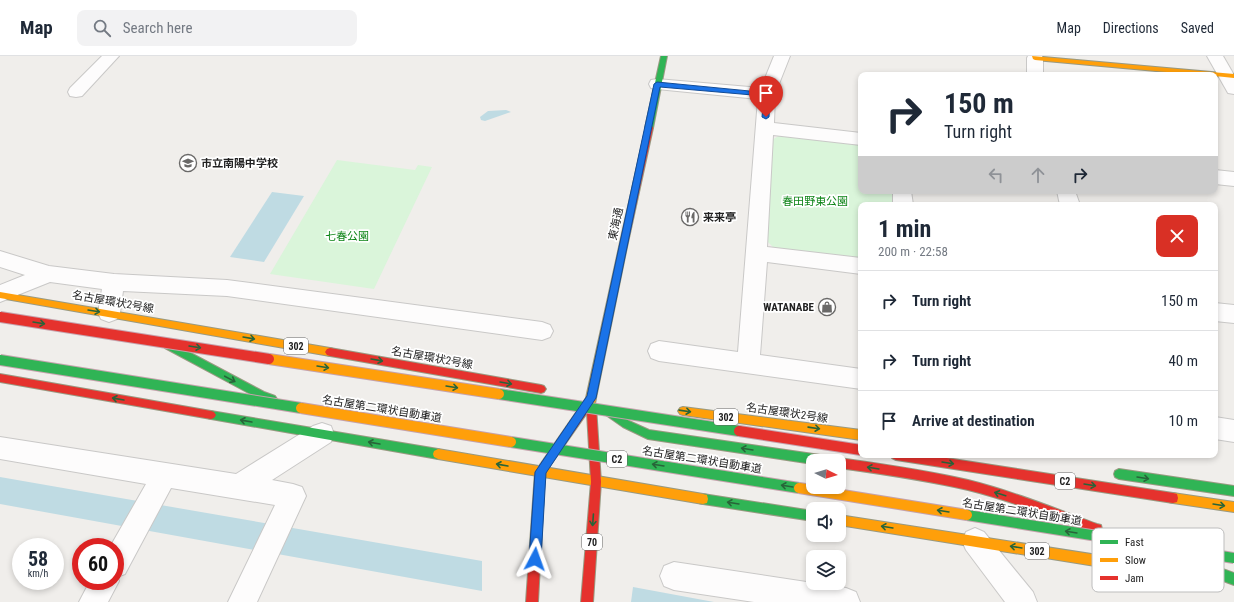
<!DOCTYPE html>
<html lang="en">
<head>
<meta charset="utf-8">
<style>
  :root { --surface:#fff; --page:#f2f2f3; --text:#1f2937; --muted:#747a83; --line:#e0e1e3 }
  body { margin:0; font-family:"Roboto Condensed","Noto Sans JP",sans-serif; background:var(--page); color:var(--text); height:100vh; display:flex; flex-direction:column; font-size:15px; white-space:nowrap }
  * { box-sizing:border-box; margin:0 }
  p { font-size:13px; color:var(--muted) }
  .icon { flex:none; width:22px; height:22px; fill:none; stroke:currentColor; stroke-width:2; stroke-linecap:round; stroke-linejoin:round }
  .map { position:relative; flex:1; overflow:hidden }
  .details { position:absolute; left:858px; top:146px; width:360px; height:256px; display:flex; flex-direction:column; background:var(--surface); border-radius:8px; box-shadow:0 2px 6px #0003 }
  .details>* { flex:none }
  .banner { position:absolute; left:858px; top:16px; width:360px; height:122px; border-radius:8px; box-shadow:0 2px 6px #0003; background:#fff; color:var(--text); overflow:hidden }
  .needle { width:26px; rotate:95deg }
  .buttons { position:absolute; left:806px; top:398px; display:grid; gap:8px }
  .buttons a { display:grid; place-items:center; width:40px; height:40px; border-radius:8px; background:var(--surface); box-shadow:0 2px 6px #0003; font-size:20px }
  .speed { position:absolute; left:12px; top:482px; display:flex; gap:8px; font-size:20px; font-weight:700; text-align:center }
  .speed>* { display:grid; place-content:center; width:52px; height:52px; border-radius:50%; background:var(--surface); box-shadow:0 2px 6px #0003; line-height:1 }
  .speed small { font-size:10px; font-weight:400 }
  .speed .limit { border:6px solid #d22; background:#fff; color:#111 }
  .pin { position:absolute; display:grid; place-items:center; width:34px; height:34px; color:#fff; margin:-41px -17px; border-radius:50% 50% 50% 0; rotate:-45deg; box-shadow:0 0 4px #0007 }
  .pin .icon { rotate:45deg }
  .me { position:absolute; width:44px; margin:-22px; rotate:4deg; stroke-linejoin:round; filter:drop-shadow(0 0 3px #0008) }
  .turn { display:flex; align-items:center; gap:14px; height:84px; padding:0 20px; font-size:18px }
  .turn .icon { width:52px; height:52px; stroke-width:2.5 }
  .turn b { display:block; font-size:28px; line-height:34px }
  .lanes { display:flex; align-items:center; height:38px; padding:0 20px; background:#0003; justify-content:center; gap:20px; direction:ltr }
  .lanes .off { opacity:.35 }
  .round { display:grid; place-items:center; flex:none; width:42px; height:42px; border-radius:8px; background:var(--page) }
  .overview { display:flex; align-items:center; justify-content:space-between; height:68px; padding:0 20px }
  h1 { font-size:24px; font-weight:700; line-height:30px }
  ul { padding:0; list-style:none }
  li { display:flex; align-items:center; gap:12px; height:60px; padding:0 20px; border-top:1px solid var(--line) }
  li div { flex:1 }
  li b { display:block; font-size:15px }
  li em { font-style:normal }
  header { display:flex; align-items:center; gap:24px; box-sizing:border-box; height:56px; padding:0 20px; background:var(--surface); border-bottom:1px solid var(--line) }
  header strong { font-size:19px }
  nav { display:flex; gap:22px; margin-inline-start:auto; font-size:14px }
  .search { width:280px; height:36px; background:var(--page); display:flex; align-items:center; gap:10px; box-sizing:border-box; padding:0 14px; border-radius:8px; color:var(--muted); font-size:15px }
  .map>svg:first-child { display:block }
  .park { fill:#daf5da }
  .water { fill:#bfdbe3 }
  .lines { fill:none; stroke-linecap:round; stroke-linejoin:round }
  .street-casing { stroke:#c9c8c7; stroke-width:2 }
  .fast-casing { stroke:#999a82; stroke-width:2 }
  .slow-casing { stroke:#999a82; stroke-width:2 }
  .jam-casing { stroke:#999a82; stroke-width:2 }
  .street { fill:#fdfcfc; fill-rule:evenodd }
  .fast { fill:#30b455; fill-rule:evenodd }
  .slow { fill:#ff9f0a; fill-rule:evenodd }
  .jam { fill:#e5322d; fill-rule:evenodd }
  .fast-bridge-casing { stroke:#c5a2ac; stroke-width:12; stroke-linecap:butt }
  .slow-bridge-casing { stroke:#c5a2ac; stroke-width:12; stroke-linecap:butt }
  .jam-bridge-casing { stroke:#c5a2ac; stroke-width:12; stroke-linecap:butt }
  .fast-bridge { stroke:#30b455; stroke-width:10 }
  .slow-bridge { stroke:#ff9f0a; stroke-width:10 }
  .jam-bridge { stroke:#e5322d; stroke-width:10 }
  .oneway { stroke:#286439 }
  .route { fill:#1a73e8; stroke:#114b97 }
  .labels { text-anchor:middle; dominant-baseline:central; stroke-width:3.5; stroke-linejoin:round; paint-order:stroke }
  .shield { fill:#fff; stroke:#646464; stroke-width:1 }
  .shield-label { font-size:10px; font-weight:bold; fill:#222 }
  .poi-label { font-size:11px; font-weight:bold; fill:#222; stroke:#fff; text-anchor:start }
  .park-label { font-size:11px; fill:#0c8416; stroke:#fff }
  .street-label { font-size:11px; fill:#222; stroke:#fff }
  .key { fill:#fff; stroke:#bdbdbd; stroke-width:1 }
  .key-label { font-size:11px; fill:#222 }
</style>
</head>
<body>
<header>
<strong>Map</strong>
<div class="search"><svg class="icon" aria-label="search" viewBox="0 0 24 24"><circle cx="10" cy="10" r="6"/><path d="M15 15l6 6"/></svg>Search here</div>
<nav><a>Map</a><a>Directions</a><a>Saved</a></nav>
</header>
<div class="map">
<svg width="1234" height="546" viewBox="0 0 1234 546">
  <rect width="100%" height="100%" fill="#f0eeeb"/>
  <!-- park -->
  <g class="park">
    <path d="M780 79 861 89V135H893L894 149H861V202L774 192 767 185 772 84Z"/>
    <path d="M337 104 415 114 418 109 432 111 374 233 270 218Z"/>
  </g>
  <!-- water -->
  <g class="water">
    <path d="M506 54 511 56 485 65 481 64 480 61 488 55Z"/>
    <path d="M272 136 304 140 264 206 230 201Z"/>
    <path d="M0 421 482 505V535L0 448Z"/>
    <path d="M633 531 714 546H631Z"/>
  </g>
  <g class="lines">
    <!-- street casing -->
    <g class="street-casing">
      <g id="street">
        <path d="M102 0H119L82 40 76 41 70 40 68 36 70 32Z"/>
        <path d="M774 0H790L775 38 774 67 861 77V89L773 79 767 191 861 202V218L767 206 760 299 861 313V333L659 305 651 302 648 295 651 288 659 285 738 296 758 43 657 33 651 32 649 28 651 24 657 23 761 32Z"/>
        <path d="M1028 0H1042L1043 2V19H1027V2Z"/>
        <path d="M1207 0H1223L1234 19V38L1228 37Z"/>
        <path d="M1215 114 1234 116V130L1215 128Z"/>
        <path d="M893 135H911L913 149H893Z"/>
        <path d="M1057 135H1075L1080 149H1060Z"/>
        <path d="M0 195 49 210 114 218 227 224 542 266 550 269 553 275 550 281 542 284 227 240 123 235 120 257 117 263 109 266 101 263 98 257 102 233 50 226 0 246V229L25 219 0 211Z"/>
        <path d="M1215 247 1234 249V267L1215 265Z"/>
        <path d="M1215 361 1234 364V386L1215 383Z"/>
        <path d="M322 367 331 370 334 378 331 386 272 424 293 428 302 431 306 440 257 546H228L275 449 171 432 125 518 117 521 119 525 108 546H79L90 525H115V491H110L146 428 0 403V381L236 418 313 370Z"/>
        <path d="M975 472 984 476 1033 536 1037 546H1005L966 494 962 485 966 476Z"/>
        <path d="M674 506 846 532 856 536 860 546H754L674 534 664 530 660 520 664 510Z"/>
      </g>
    </g>
    <!-- fast casing -->
    <g class="fast-casing">
      <g id="fast">
        <path d="M661 0H667L653 72 649 74 645 72Z"/>
        <path d="M168 285 264 336 275 340 277 343 275 346 272 347 258 342 165 292 163 289 165 286Z"/>
        <path d="M606 350 629 365 649 374 827 400 831 402 832 405H813V408L648 383 623 371 603 357 601 354 603 351Z"/>
        <path d="M211 355 438 393 442 395 443 398 442 401 438 403 211 363 208 362 206 359 208 356Z"/>
        <path d="M1119 413 1234 430V440L1119 423 1115 421 1114 418 1115 415Z"/>
        <path d="M703 438 813 455V465L703 448 699 447 698 443 699 439Z"/>
        <path d="M1166 492 1234 517V529L1162 502 1160 498 1162 494Z"/>
      </g>
    </g>
    <!-- slow casing -->
    <g class="slow-casing">
      <g id="slow">
        <path d="M1032 0 1234 18V22L1215 20V19H1200L1035 4 1033 3Z"/>
        <path d="M623 188 627 191 596 342 594 353 591 354 588 353 586 342 619 191Z"/>
        <path d="M0 236 330 292 333 293 335 296 333 299 330 300 0 242Z"/>
        <path d="M683 351 861 374V384L683 359 680 358 678 355 680 352Z"/>
        <path d="M438 393 703 438 707 439 708 443 707 447 703 448 438 403 434 401 433 398 434 395Z"/>
        <path d="M1173 437 1234 446V456L1173 447 1169 446 1168 442 1169 438Z"/>
        <path d="M839 459 1201 515 1205 517 1207 521 1205 525 1201 527 839 469Z"/>
      </g>
    </g>
    <!-- jam casing -->
    <g class="jam-casing">
      <g id="jam">
        <path d="M646 70H652L653 72 627 191 623 194 619 191Z"/>
        <path d="M330 292 541 329 544 330 546 333 544 336 541 337 330 300 327 299 325 296 327 293Z"/>
        <path d="M0 318 211 355 214 356 216 359 214 362 211 363 0 326Z"/>
        <path d="M591 338 594 339 596 342 593 347 596 350 601 426 593 546H581L591 426 587 357 545 417 538 546H526L535 416 588 339Z"/>
        <path d="M891 399H927L1173 437 1177 438 1178 442 1177 446 1173 447 896 404 892 402Z"/>
        <path d="M839 402C882 408 925 414 968 424 1012 435 1054 452 1097 468L1101 469 1102 473 1101 477 1097 478C1054 462 1012 445 968 434 925 424 882 418 839 412V405H835Z"/>
      </g>
    </g>
    <!-- street -->
    <use href="#street" class="street"/>
    <!-- fast -->
    <use href="#fast" class="fast"/>
    <!-- slow -->
    <use href="#slow" class="slow"/>
    <!-- jam -->
    <use href="#jam" class="jam"/>
    <!-- fast-bridge casing -->
    <g class="fast-bridge-casing">
      <g id="fast-bridge">
        <path d="M0 304 301 352"/>
        <path d="M499 338 739 375"/>
        <path d="M511 386 799 432"/>
        <path d="M967 459 1234 502"/>
      </g>
    </g>
    <!-- slow-bridge casing -->
    <g class="slow-bridge-casing">
      <g id="slow-bridge">
        <path d="M269 303 499 338"/>
        <path d="M301 352 511 386"/>
        <path d="M799 432 967 459"/>
      </g>
    </g>
    <!-- jam-bridge casing -->
    <g class="jam-bridge-casing">
      <g id="jam-bridge">
        <path d="M0 261 269 303"/>
        <path d="M739 375 861 394"/>
      </g>
    </g>
    <!-- fast-bridge -->
    <use href="#fast-bridge" class="fast-bridge"/>
    <!-- slow-bridge -->
    <use href="#slow-bridge" class="slow-bridge"/>
    <!-- jam-bridge -->
    <use href="#jam-bridge" class="jam-bridge"/>
  </g>
  <!-- one-way arrows -->
  <defs><path id="oneway-shaft" d="M-6 0H5M1.5-3L5.5 0L1.5 3" fill="none" stroke-width="1.6" stroke-linecap="round" stroke-linejoin="round"/></defs>
  <g class="oneway">
    <use href="#oneway-shaft" transform="translate(94 255) rotate(9)"/>
    <use href="#oneway-shaft" transform="translate(39 267) rotate(9)"/>
    <use href="#oneway-shaft" transform="translate(249 282) rotate(10)"/>
    <use href="#oneway-shaft" transform="translate(195 291) rotate(9)"/>
    <use href="#oneway-shaft" transform="translate(377 304) rotate(10)"/>
    <use href="#oneway-shaft" transform="translate(323 311) rotate(9)"/>
    <use href="#oneway-shaft" transform="translate(230 323) rotate(28)"/>
    <use href="#oneway-shaft" transform="translate(506 327) rotate(10)"/>
    <use href="#oneway-shaft" transform="translate(452 331) rotate(9)"/>
    <use href="#oneway-shaft" transform="translate(118 343) rotate(-170)"/>
    <use href="#oneway-shaft" transform="translate(685 355) rotate(8)"/>
    <use href="#oneway-shaft" transform="translate(246 365) rotate(-170)"/>
    <use href="#oneway-shaft" transform="translate(814 372) rotate(8)"/>
    <use href="#oneway-shaft" transform="translate(374 387) rotate(-170)"/>
    <use href="#oneway-shaft" transform="translate(747 393) rotate(-171)"/>
    <use href="#oneway-shaft" transform="translate(948 407) rotate(9)"/>
    <use href="#oneway-shaft" transform="translate(502 409) rotate(-170)"/>
    <use href="#oneway-shaft" transform="translate(658 409) rotate(-171)"/>
    <use href="#oneway-shaft" transform="translate(873 412) rotate(-171)"/>
    <use href="#oneway-shaft" transform="translate(1143 422) rotate(9)"/>
    <use href="#oneway-shaft" transform="translate(1090 429) rotate(9)"/>
    <use href="#oneway-shaft" transform="translate(787 430) rotate(-171)"/>
    <use href="#oneway-shaft" transform="translate(1000 438) rotate(-163)"/>
    <use href="#oneway-shaft" transform="translate(733 447) rotate(-171)"/>
    <use href="#oneway-shaft" transform="translate(1219 449) rotate(9)"/>
    <use href="#oneway-shaft" transform="translate(943 455) rotate(-171)"/>
    <use href="#oneway-shaft" transform="translate(593 464) rotate(94)"/>
    <use href="#oneway-shaft" transform="translate(887 471) rotate(-171)"/>
    <use href="#oneway-shaft" transform="translate(1071 476) rotate(-171)"/>
    <use href="#oneway-shaft" transform="translate(1016 491) rotate(-171)"/>
  </g>
  <!-- route -->
  <path class="route" d="M657 26 770 37 769 61 766 63 762 61 764 40 660 31 596 342 546 417 541 503 539 507 535 508 531 507 529 503 535 416 587 340 654 28Z"/>
  <!-- icons -->
  <defs>
    <g id="school-ring" transform="scale(0.9)"><circle r="9.5" fill="#fff" stroke="#6a6968" stroke-width="1.5"/><path d="M0-5L7-2L0 1L-7-2ZM-4 1L0 2.5L4 1V4Q0 6-4 4Z" fill="#6a6968"/></g>
    <g id="restaurant-ring" transform="scale(0.9)"><circle r="9.5" fill="#fff" stroke="#6a6968" stroke-width="1.5"/><path d="M-5-6h1v4h1v-4h1v4h1v-4h1v5L-1.5 .5V6h-2V.5L-5-1ZM5-6V6H3V1.5H1.5Q1.5-4 5-6Z" fill="#6a6968"/></g>
    <g id="shop-ring" transform="scale(0.9)"><circle r="9.5" fill="#fff" stroke="#6a6968" stroke-width="1.5"/><path d="M-5-2.5h2.3a2.7 3.5 0 0 1 5.4 0H5L5.5 6h-11ZM-1.5-2.5h3a1.5 2.3 0 0 0-3 0Z" fill="#6a6968"/></g>
  </defs>
  <g fill-rule="evenodd">
    <use href="#school-ring" x="188" y="107"/>
    <use href="#restaurant-ring" x="690" y="161"/>
    <use href="#shop-ring" x="827" y="251"/>
  </g>
  <g class="labels">
    <!-- shield labels -->
    <g class="shield">
      <rect x="284" y="282" width="24" height="16" rx="3"/>
      <rect x="714" y="353" width="24" height="16" rx="3"/>
      <rect x="607" y="395" width="20" height="16" rx="3"/>
      <rect x="1055" y="417" width="20" height="16" rx="3"/>
      <rect x="582" y="478" width="20" height="16" rx="3"/>
      <rect x="1025" y="487" width="24" height="16" rx="3"/>
    </g>
    <g class="shield-label">
      <text x="296" y="290">302</text>
      <text x="726" y="361">302</text>
      <text x="617" y="403">C2</text>
      <text x="1065" y="425">C2</text>
      <text x="592" y="486">70</text>
      <text x="1037" y="495">302</text>
    </g>
    <!-- poi labels -->
    <g class="poi-label">
      <text x="201" y="107">市立南陽中学校</text>
      <text x="703" y="161">来来亭</text>
      <text x="814" y="251" text-anchor="end">WATANABE</text>
    </g>
    <!-- park labels -->
    <g class="park-label">
      <text x="815" y="145">春田野東公園</text>
      <text x="347" y="180">七春公園</text>
    </g>
    <!-- street labels -->
    <g class="street-label">
      <text transform="translate(616 168) rotate(-78)">東海通</text>
      <text transform="translate(113 246) rotate(10)">名古屋環状2号線</text>
      <text transform="translate(432 302) rotate(10)">名古屋環状2号線</text>
      <text transform="translate(382 353) rotate(9)">名古屋第二環状自動車道</text>
      <text transform="translate(787 357) rotate(8)">名古屋環状2号線</text>
      <text transform="translate(702 404) rotate(9)">名古屋第二環状自動車道</text>
      <text transform="translate(1022 456) rotate(9)">名古屋第二環状自動車道</text>
    </g>
  </g>
  <!-- legend -->
  <rect x="1092" y="472" width="132" height="64" rx="6" class="key"/>
  <rect x="1100" y="484" width="18" height="4" fill="#30b455"/>
  <rect x="1100" y="502" width="18" height="4" fill="#ff9f0a"/>
  <rect x="1100" y="520" width="18" height="4" fill="#e5322d"/>
  <g class="key-label">
    <text x="1125" y="490">Fast</text>
    <text x="1125" y="508">Slow</text>
    <text x="1125" y="526">Jam</text>
  </g>
</svg>
<div class="buttons">
<a><svg class="needle" viewBox="-14 -14 28 28"><path d="M0-13l5 13h-10z" fill="#e53935"/><path d="M0 13l5-13h-10z" fill="#747a83"/></svg></a>
<a><svg class="icon" aria-label="sound" viewBox="0 0 24 24"><path d="M4 9h4l5-4v14l-5-4H4zM17 9q2 3 0 6"/></svg></a>
<a><svg class="icon" aria-label="layers" viewBox="0 0 24 24"><path d="M12 4l9 5-9 5-9-5zM3 14l9 5 9-5"/></svg></a>
</div>
<div class="speed"><div>58<small>km/h</small></div><div class="limit">60</div></div>
<div class="pin" style="left:766px;top:61px;background:#d93025"><svg class="icon" aria-label="arrive" viewBox="0 0 24 24"><path d="M6 21V4h12l-3 4 3 4H6"/></svg></div>
<svg class="me" style="left:535px;top:503px" viewBox="-20 -20 40 40"><path d="M0-17L14 15 0 8-14 15z" fill="#1a73e8" stroke="#fff" stroke-width="4"/></svg>
<div class="banner">
<div class="turn"><svg class="icon" aria-label="right" viewBox="0 0 24 24"><path d="M7 20v-9h11M14 6l5 5-5 5"/></svg><div><b>150 m</b>Turn right</div></div>
<div class="lanes"><svg class="icon off" aria-label="left" viewBox="0 0 24 24"><path d="M17 20v-9H6M10 6l-5 5 5 5"/></svg><svg class="icon off" aria-label="ahead" viewBox="0 0 24 24"><path d="M12 20V5M6 11l6-6 6 6"/></svg><svg class="icon" aria-label="right" viewBox="0 0 24 24"><path d="M7 20v-9h11M14 6l5 5-5 5"/></svg></div>
</div>
<section class="details">
<div class="overview"><div><h1>1 min</h1><p>200 m · 22:58</p></div><a class="round" style="background:#d93025;color:#fff"><svg class="icon" aria-label="close" viewBox="0 0 24 24"><path d="M6 6l12 12M18 6L6 18"/></svg></a></div>
<ul>
<li><svg class="icon" aria-label="right" viewBox="0 0 24 24"><path d="M7 20v-9h11M14 6l5 5-5 5"/></svg><div><b>Turn right</b></div><em>150 m</em></li>
<li><svg class="icon" aria-label="right" viewBox="0 0 24 24"><path d="M7 20v-9h11M14 6l5 5-5 5"/></svg><div><b>Turn right</b></div><em>40 m</em></li>
<li><svg class="icon" aria-label="arrive" viewBox="0 0 24 24"><path d="M6 21V4h12l-3 4 3 4H6"/></svg><div><b>Arrive at destination</b></div><em>10 m</em></li>
</ul>
</section>
</div>
</body>
</html>
